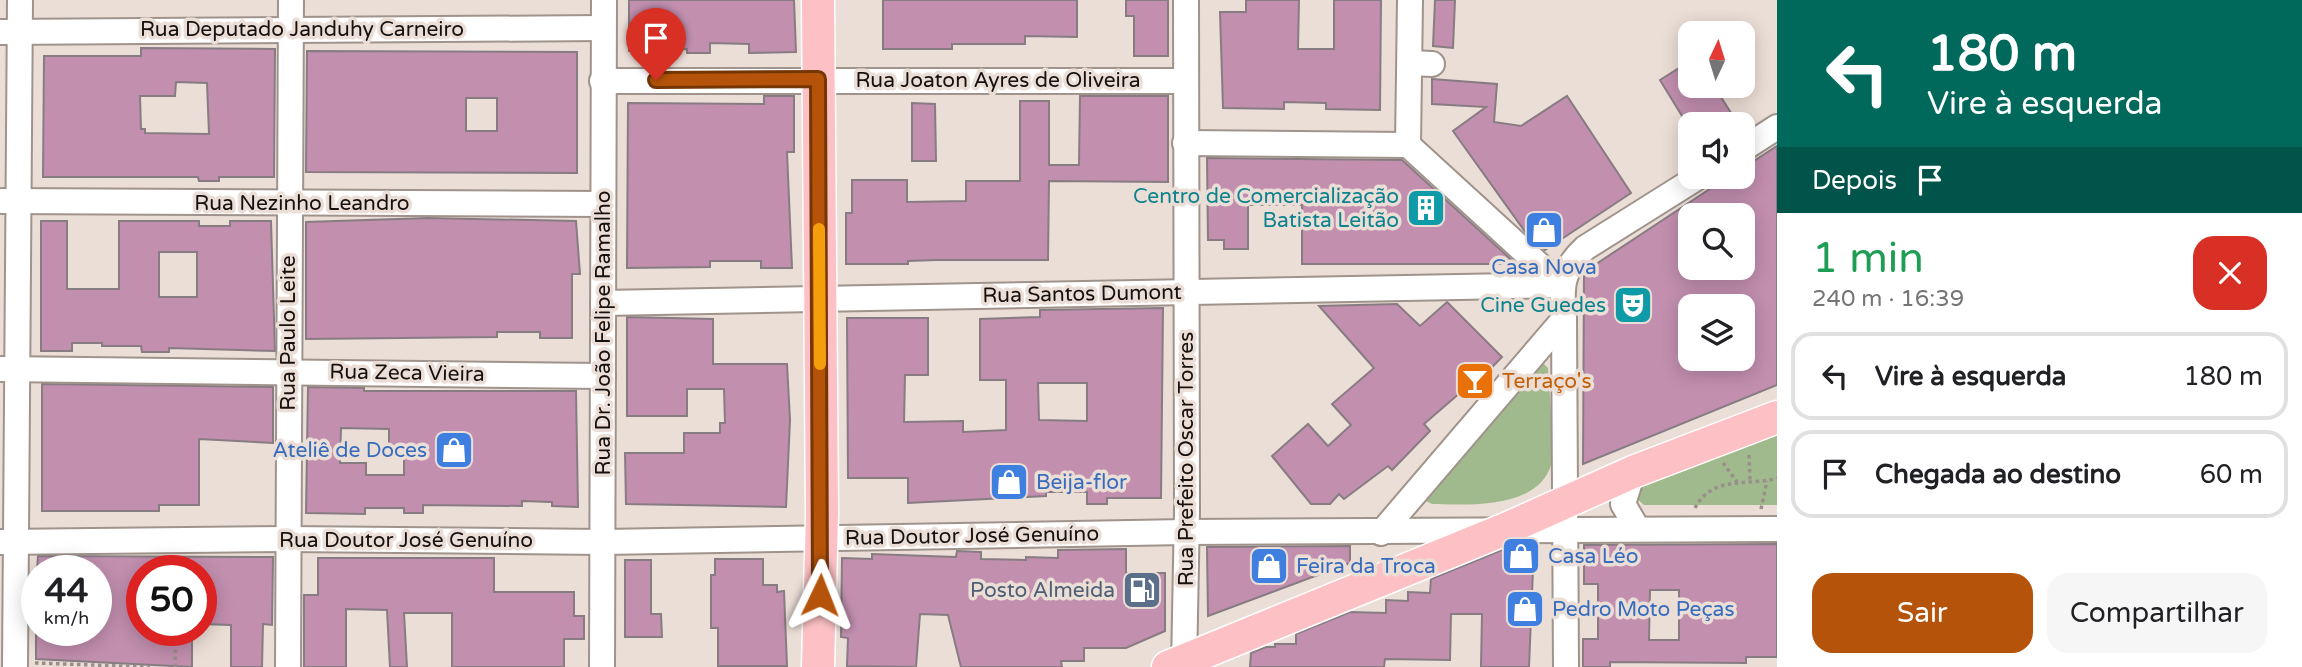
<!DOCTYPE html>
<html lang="pt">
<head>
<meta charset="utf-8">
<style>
  :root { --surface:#fff; --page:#f6f6f6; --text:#202124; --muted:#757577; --line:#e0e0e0; --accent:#b45309 }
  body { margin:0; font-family:"Varela Round",sans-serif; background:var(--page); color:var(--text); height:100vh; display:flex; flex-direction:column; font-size:26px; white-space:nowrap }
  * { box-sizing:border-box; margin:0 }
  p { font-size:23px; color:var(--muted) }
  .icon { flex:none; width:38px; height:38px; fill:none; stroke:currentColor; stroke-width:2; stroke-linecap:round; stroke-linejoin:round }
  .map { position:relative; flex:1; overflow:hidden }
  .side { display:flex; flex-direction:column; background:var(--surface); width:525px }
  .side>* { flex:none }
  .guide { background:#00695c; color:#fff; overflow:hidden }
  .needle { width:46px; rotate:4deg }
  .tools { position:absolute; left:1678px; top:21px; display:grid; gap:14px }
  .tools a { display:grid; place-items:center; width:77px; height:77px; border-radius:14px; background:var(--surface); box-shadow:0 4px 18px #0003; font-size:35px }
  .speed { position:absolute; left:21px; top:555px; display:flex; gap:14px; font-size:35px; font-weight:700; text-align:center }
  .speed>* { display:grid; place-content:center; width:91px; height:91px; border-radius:50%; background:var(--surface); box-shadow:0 4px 18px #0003; line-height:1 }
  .speed small { font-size:18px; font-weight:400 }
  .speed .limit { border:10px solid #d22; background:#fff; color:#111 }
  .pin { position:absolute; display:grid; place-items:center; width:60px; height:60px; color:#fff; margin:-72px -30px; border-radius:50% 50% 50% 0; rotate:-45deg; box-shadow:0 0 7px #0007 }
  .pin .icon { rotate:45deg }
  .me { position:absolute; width:77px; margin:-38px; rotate:2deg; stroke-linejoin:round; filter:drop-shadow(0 0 5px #0008) }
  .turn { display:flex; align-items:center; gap:24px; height:147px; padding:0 35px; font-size:32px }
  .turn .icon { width:91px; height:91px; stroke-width:2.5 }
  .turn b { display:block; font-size:49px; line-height:60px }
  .then { display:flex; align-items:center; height:66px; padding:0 35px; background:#0003; gap:14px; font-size:26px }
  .round { display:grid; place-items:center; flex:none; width:74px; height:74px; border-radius:21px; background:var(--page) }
  .head { display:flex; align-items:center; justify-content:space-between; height:119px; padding:0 35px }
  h1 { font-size:42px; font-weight:600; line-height:52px; color:#1e9e55 }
  .button { display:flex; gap:14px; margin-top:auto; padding:14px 35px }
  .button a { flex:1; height:80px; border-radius:21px; background:var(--accent); color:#fff; font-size:28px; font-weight:600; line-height:80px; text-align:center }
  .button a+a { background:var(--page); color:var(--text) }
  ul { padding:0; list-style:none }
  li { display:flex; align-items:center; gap:21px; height:88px; margin:0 14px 10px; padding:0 21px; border:4px solid var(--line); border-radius:21px }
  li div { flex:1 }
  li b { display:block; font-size:26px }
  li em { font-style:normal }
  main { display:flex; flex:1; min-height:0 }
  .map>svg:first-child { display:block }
  .green { fill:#a0ba8d }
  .building { fill:#c28faf; stroke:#887c83; stroke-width:2; fill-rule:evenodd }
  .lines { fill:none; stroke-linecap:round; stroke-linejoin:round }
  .minor-casing { stroke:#9f938b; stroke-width:28 }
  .major-casing { stroke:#fff; stroke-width:35 }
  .path { stroke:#998f89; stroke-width:3.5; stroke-dasharray:3.5 3.5; stroke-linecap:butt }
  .minor { stroke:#fff; stroke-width:24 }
  .major { stroke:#fdc1c5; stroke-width:32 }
  .route-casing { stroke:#753606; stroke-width:18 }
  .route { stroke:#b45309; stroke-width:12 }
  .slow { stroke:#f59e0b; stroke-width:12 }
  .labels { text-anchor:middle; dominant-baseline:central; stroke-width:7; stroke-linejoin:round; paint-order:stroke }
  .street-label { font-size:21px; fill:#16110f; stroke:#ebded6 }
  .culture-label { font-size:21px; fill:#0d838f; stroke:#ebded6; text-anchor:end }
  .shop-label { font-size:21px; fill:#366cbe; stroke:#ebded6; text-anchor:start }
  .food-label { font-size:21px; fill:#c56008; stroke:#ebded6; text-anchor:start }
  .service-label { font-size:21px; fill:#4e5e75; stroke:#ebded6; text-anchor:end }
</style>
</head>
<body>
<main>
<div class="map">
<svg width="1777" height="667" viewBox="0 0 1777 667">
  <rect width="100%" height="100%" fill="#ebded6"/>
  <!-- green -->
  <g class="green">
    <path d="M1543 363 1548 368C1549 388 1555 450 1551 465 1538 509 1468 505 1432 504L1424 500 1537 365Z"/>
    <path d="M1777 430V505H1644L1635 497V487Z"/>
  </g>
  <!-- building -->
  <g class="building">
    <path d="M629 0H794L796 52 749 53V44L710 43V53H687V49L629 51Z"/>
    <path d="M883 0H1077V37L1025 36V44H952V49H883Z"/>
    <path d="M1126 0H1168V56H1134V16H1126Z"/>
    <path d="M1246 0H1299L1298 49H1334V0H1381L1380 110 1326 109V103L1284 102V109L1223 108 1220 12H1246Z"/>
    <path d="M1435 0H1455L1453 48 1433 46Z"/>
    <path d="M141 48 275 49 274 177H219V181H199L198 177H43L44 56H141ZM176 82 207 83 209 134 145 133V129H141L140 96H175Z"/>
    <path d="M307 51 577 52V173L306 172ZM466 98H497V131H466Z"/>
    <path d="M1690 61V86H1714L1738 124H1687L1660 80Z"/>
    <path d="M1432 79 1497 84 1494 122 1521 126 1567 96 1631 193 1545 250 1526 233 1453 131 1486 107 1432 104Z"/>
    <path d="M764 96H794V152H787L792 268H761V261H710V267L627 268 628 103 764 104Z"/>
    <path d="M1080 96H1168V182L1049 181 1048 260H936L908 261V264H846V213H852V180H907V202L966 201V181H1020V101H1049V165H1079Z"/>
    <path d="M912 103 935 104 936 161H912Z"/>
    <path d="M1777 146V385L1583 464 1584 272 1728 177H1743V168ZM1690 215H1743V268H1690ZM1690 306H1743V359H1690Z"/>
    <path d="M1207 158 1402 160 1516 264H1302V205H1248V249H1224V240H1208Z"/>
    <path d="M428 218 576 221 580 274H572V338H540V332H497V337L306 339V222Z"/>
    <path d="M41 221H67V289H119V221H199V226H230V221H271L275 351 169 348V352H142L141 346H102V343H72V351H41ZM159 252H197V297H159Z"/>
    <path d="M1447 302 1502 357 1465 395 1461 392 1424 424 1430 431 1392 470 1388 466 1344 499 1339 494 1330 504H1311L1272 456 1308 424 1328 446 1351 425 1332 404 1374 368 1319 306 1397 304 1420 326Z"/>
    <path d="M1163 308 1161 498H1107V504H1087V492H1046V496L908 503V478H848L847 318H928V375H905L904 422 963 421V432L1006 430V380H980V319L1040 317V310ZM1038 383H1087V421L1039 420Z"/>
    <path d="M627 317 713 319V364H787L790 420 786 507 626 504 625 453H684V433H720V423H725L724 389H687V416H627Z"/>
    <path d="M42 384 273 387V443L199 439V505H159V511H42Z"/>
    <path d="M308 387 364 388V391H576L578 507 552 506V502L522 501V506L423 505V513H404V508H365V514L306 513ZM341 428 389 429V445L404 446V475H366V463H340Z"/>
    <path d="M1777 544V657H1746V663L1610 662V667H1583V639H1598V584H1584V545ZM1650 590H1679V640H1649Z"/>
    <path d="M1514 545H1534L1529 667H1481L1482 614H1451L1450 660 1385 659 1384 667H1250L1251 653 1266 647H1275V644H1296V634L1350 612 1386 613V600L1408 601V592L1430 593 1431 579Z"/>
    <path d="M1350 546V563L1208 616 1207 547Z"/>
    <path d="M1126 549V573H1165V631L1126 648H1084V661H1061L1062 667H961L948 615 920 614 916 667 847 666 848 638 841 637 842 558 872 559V554L956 557 957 551 981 552V559L1026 560V557L1058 558V550Z"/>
    <path d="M38 556 273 557 272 625 263 624 262 667H231V625L201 624V570H142V630H192V667L36 659V630H96V570H37Z"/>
    <path d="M318 558H494V592H574V616H584V639H564V667H452V613H404L407 667H390L387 610 346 609V667H304V595H318Z"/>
    <path d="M715 559H763V585H777V592L784 591 787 666H718V628H711V575H715Z"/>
    <path d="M625 560H651V614H661L662 637H625Z"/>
  </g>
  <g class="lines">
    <!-- minor casing -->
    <g class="minor-casing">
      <g id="minor">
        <path d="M0 32 603 28"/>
        <path d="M1410 63 1432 64"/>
        <path d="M602 81H1185"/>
        <path d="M1185 143 1408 145"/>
        <path d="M1408 145 1561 285"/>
        <path d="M1408 145 1410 0"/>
        <path d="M1743 149 1777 127"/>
        <path d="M2 201 603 204"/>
        <path d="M603 303 1561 285"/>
        <path d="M0 369 603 376"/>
        <path d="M1633 472 1623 504 1637 528"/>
        <path d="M1381 533 1564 319"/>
        <path d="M0 542 287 539 603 542 1186 532 1777 529"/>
        <path d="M15 667 20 0"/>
        <path d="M288 667 291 0"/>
        <path d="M602 667 604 0"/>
        <path d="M1184 667 1187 511 1186 0"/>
        <path d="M1566 667 1564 319C1561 288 1561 270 1585 248L1698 177"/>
      </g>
    </g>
    <!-- major casing -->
    <g class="major-casing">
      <g id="major">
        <path d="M818 0 822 514 818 667"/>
        <path d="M1168 667 1508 528 1633 472 1777 417"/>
      </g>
    </g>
    <!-- path -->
    <g class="path">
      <path d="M1749 455 1750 480"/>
      <path d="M1723 463 1737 482"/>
      <path d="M1695 508C1713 474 1748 487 1777 478"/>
      <path d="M1761 509 1767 481"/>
      <path d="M35 663 150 667"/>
      <path d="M175 667 176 630"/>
    </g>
    <!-- minor -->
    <use href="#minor" class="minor"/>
    <!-- major -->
    <use href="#major" class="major"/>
  </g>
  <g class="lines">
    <!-- route casing -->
    <g class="route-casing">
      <path id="route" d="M656 80 818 79 820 595"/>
    </g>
    <!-- route -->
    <use href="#route" class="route"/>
    <!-- slow -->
    <path class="slow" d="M819 229 820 364"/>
  </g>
  <!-- icons -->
  <defs>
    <g id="building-square" transform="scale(2.0125)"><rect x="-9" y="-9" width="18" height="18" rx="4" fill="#0f9aa8" stroke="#ebded6"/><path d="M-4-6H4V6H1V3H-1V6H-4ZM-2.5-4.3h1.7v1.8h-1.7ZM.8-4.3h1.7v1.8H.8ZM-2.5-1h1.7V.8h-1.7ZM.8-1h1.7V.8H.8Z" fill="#fff"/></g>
    <g id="shop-square" transform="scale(2.0125)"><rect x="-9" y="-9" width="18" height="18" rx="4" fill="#3f7fe0" stroke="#ebded6"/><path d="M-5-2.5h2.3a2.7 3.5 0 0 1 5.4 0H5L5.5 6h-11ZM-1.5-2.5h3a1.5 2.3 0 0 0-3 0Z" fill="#fff"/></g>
    <g id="theatre-square" transform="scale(2.0125)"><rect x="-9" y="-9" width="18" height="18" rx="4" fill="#0f9aa8" stroke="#ebded6"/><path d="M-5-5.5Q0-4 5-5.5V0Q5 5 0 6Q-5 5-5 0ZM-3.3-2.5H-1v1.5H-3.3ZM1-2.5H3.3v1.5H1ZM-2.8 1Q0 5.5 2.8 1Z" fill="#fff"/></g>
    <g id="bar-square" transform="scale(2.0125)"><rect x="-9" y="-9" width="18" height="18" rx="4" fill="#e8710a" stroke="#ebded6"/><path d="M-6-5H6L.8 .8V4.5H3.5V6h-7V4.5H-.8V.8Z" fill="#fff"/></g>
    <g id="fuel-square" transform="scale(2.0125)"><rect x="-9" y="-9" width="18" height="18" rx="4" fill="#5c6f8a" stroke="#ebded6"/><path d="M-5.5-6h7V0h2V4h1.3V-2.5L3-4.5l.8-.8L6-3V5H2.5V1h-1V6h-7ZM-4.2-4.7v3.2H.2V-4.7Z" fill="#fff"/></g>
  </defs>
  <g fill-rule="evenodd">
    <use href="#building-square" x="1426" y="208"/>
    <use href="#shop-square" x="1544" y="230"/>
    <use href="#theatre-square" x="1633" y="305"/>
    <use href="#bar-square" x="1475" y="381"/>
    <use href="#shop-square" x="454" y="450"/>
    <use href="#shop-square" x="1009" y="482"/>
    <use href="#shop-square" x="1521" y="556"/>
    <use href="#shop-square" x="1269" y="566"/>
    <use href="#fuel-square" x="1142" y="590"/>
    <use href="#shop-square" x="1525" y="609"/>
  </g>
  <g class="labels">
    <!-- street labels -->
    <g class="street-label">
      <text x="302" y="29">Rua Deputado Janduhy Carneiro</text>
      <text x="998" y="80">Rua Joaton Ayres de Oliveira</text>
      <text x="302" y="203">Rua Nezinho Leandro</text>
      <text transform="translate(1082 294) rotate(-1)">Rua Santos Dumont</text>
      <text transform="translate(288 333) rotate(-90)">Rua Paulo Leite</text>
      <text transform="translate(603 333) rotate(-90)">Rua Dr. João Felipe Ramalho</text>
      <text transform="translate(407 373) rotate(1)">Rua Zeca Vieira</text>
      <text transform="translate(1186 459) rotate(-90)">Rua Prefeito Oscar Torres</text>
      <text transform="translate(972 536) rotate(-1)">Rua Doutor José Genuíno</text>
      <text x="406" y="540">Rua Doutor José Genuíno</text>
    </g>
    <!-- culture labels -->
    <g class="culture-label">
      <text x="1399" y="196">Centro de Comercialização<tspan x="1399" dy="24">Batista Leitão</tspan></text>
      <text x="1606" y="305">Cine Guedes</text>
    </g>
    <!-- shop labels -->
    <g class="shop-label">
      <text x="1544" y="267" text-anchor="middle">Casa Nova</text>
      <text x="427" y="450" text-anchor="end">Ateliê de Doces</text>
      <text x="1036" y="482">Beija-flor</text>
      <text x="1548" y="556">Casa Léo</text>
      <text x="1296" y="566">Feira da Troca</text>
      <text x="1552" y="609">Pedro Moto Peças</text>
    </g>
    <!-- food labels -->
    <g class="food-label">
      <text x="1502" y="381">Terraço's</text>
    </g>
    <!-- service labels -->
    <g class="service-label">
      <text x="1115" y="590">Posto Almeida</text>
    </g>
  </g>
</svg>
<div class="tools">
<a><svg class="needle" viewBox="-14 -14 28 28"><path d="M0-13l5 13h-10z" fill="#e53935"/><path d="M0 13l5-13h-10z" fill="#757577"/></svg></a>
<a><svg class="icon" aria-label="sound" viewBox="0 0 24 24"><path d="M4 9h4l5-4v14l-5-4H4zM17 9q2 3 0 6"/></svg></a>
<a><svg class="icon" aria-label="search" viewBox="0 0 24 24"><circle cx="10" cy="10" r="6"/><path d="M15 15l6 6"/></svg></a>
<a><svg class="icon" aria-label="layers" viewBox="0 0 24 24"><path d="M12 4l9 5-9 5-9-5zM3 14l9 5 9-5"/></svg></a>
</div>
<div class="speed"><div>44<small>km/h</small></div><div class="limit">50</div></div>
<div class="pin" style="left:656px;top:80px;background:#d93025"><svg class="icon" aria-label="arrive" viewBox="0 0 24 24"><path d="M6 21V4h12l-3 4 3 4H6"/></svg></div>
<svg class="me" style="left:820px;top:595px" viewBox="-20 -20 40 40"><path d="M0-17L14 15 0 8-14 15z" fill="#b45309" stroke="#fff" stroke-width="4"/></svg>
</div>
<section class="side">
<div class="guide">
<div class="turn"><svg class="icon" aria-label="left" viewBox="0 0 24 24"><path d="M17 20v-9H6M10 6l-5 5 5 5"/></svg><div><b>180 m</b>Vire à esquerda</div></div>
<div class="then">Depois<svg class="icon" aria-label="arrive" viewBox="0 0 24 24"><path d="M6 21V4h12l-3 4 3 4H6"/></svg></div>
</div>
<div class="head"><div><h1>1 min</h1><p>240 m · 16:39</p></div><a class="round" style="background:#d93025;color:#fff"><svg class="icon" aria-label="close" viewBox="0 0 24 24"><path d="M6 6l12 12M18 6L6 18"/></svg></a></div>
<ul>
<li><svg class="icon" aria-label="left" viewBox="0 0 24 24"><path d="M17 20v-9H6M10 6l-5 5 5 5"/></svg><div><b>Vire à esquerda</b></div><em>180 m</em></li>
<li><svg class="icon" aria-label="arrive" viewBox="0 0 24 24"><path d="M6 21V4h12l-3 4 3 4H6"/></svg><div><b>Chegada ao destino</b></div><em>60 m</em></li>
</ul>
<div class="button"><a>Sair</a><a>Compartilhar</a></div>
</section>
</main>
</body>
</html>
